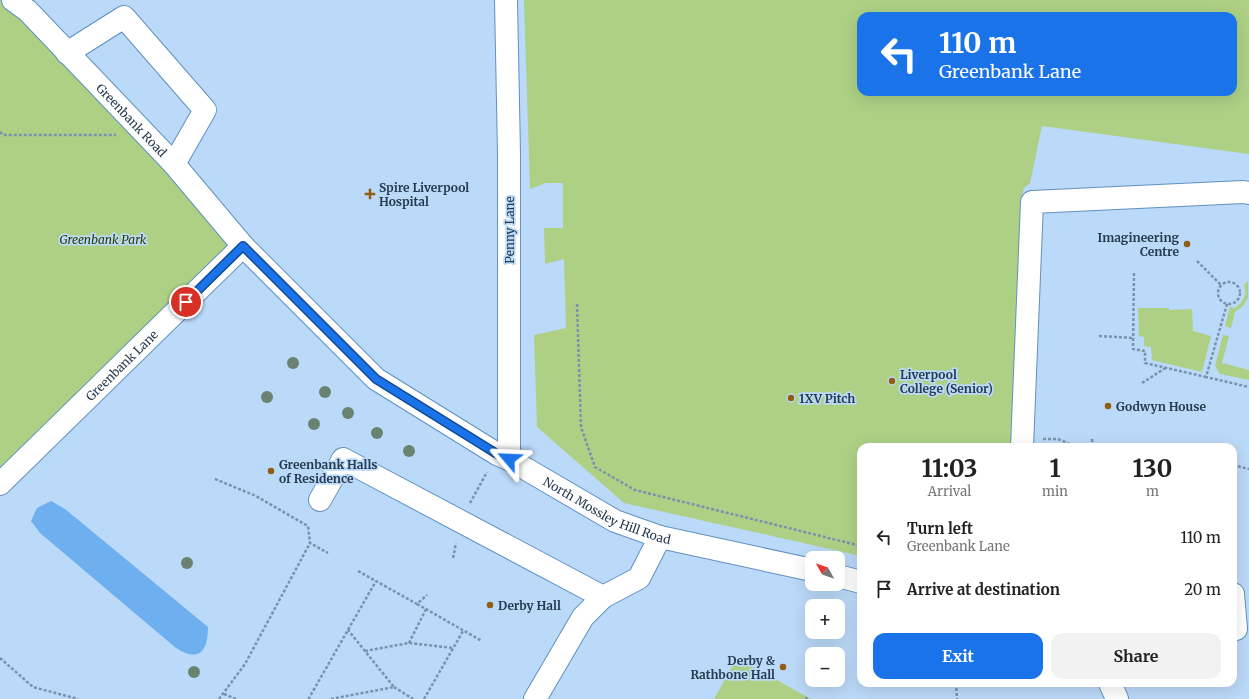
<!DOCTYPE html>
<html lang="en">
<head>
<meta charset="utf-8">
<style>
  :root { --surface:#fff; --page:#f2f2f2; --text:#222; --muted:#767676; --accent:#1a73e8 }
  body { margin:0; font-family:Merriweather,serif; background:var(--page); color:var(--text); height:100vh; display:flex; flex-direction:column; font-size:15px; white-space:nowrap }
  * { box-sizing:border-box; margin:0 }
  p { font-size:13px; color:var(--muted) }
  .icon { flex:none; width:22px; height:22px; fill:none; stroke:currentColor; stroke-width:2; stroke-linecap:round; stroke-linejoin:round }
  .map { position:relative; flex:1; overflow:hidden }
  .side { position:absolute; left:857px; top:443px; width:380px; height:244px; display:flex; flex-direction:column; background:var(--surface); border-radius:12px; box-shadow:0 4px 16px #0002 }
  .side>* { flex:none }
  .guide { position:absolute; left:857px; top:12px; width:380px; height:84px; border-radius:12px; box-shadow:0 4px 16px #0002; background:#1a73e8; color:#fff; overflow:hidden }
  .needle { width:26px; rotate:310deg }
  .tools { position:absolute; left:805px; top:551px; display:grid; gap:8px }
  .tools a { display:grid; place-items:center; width:40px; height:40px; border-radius:8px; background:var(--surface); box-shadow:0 4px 16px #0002; font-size:20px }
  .pin { position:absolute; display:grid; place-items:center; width:34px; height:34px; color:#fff; margin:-17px; border:2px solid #fff; border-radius:50%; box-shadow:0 1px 4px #0007 }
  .me { position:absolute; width:44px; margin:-22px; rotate:296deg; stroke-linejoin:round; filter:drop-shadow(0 0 3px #0008) }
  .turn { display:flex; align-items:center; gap:14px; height:84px; padding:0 16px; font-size:18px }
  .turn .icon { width:52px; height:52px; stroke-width:2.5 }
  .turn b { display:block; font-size:28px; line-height:34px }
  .eta { display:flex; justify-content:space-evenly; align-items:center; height:68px; text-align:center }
  .eta b { font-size:24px; font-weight:700; line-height:28px }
  .primary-button { display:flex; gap:8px; margin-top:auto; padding:8px 16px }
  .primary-button a { flex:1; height:46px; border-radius:12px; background:var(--accent); color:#fff; font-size:16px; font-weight:700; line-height:46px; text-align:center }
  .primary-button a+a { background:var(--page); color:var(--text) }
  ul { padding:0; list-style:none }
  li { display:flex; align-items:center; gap:12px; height:52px; padding:0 16px }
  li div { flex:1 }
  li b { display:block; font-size:15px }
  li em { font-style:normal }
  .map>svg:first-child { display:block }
  .green { fill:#add085; fill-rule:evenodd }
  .water { fill:#6dafef }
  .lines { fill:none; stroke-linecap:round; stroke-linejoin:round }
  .minor-casing { stroke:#6091c0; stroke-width:24 }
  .path { stroke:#7993ad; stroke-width:2.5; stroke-dasharray:3 2; stroke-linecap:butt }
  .minor { stroke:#fff; stroke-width:22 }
  .tree { fill:#698370 }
  .route-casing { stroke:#114b97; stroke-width:10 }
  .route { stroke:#1a73e8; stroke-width:7 }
  .poi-dot { fill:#925d11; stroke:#bbd9f8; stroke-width:1.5 }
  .labels { text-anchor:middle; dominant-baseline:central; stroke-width:3.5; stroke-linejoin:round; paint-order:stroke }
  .street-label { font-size:12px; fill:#263b4f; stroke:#bbd9f8 }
  .poi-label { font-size:12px; font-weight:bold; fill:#263b4f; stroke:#bbd9f8; text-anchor:start }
  .park-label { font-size:12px; font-style:italic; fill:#263d00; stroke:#bbd9f8 }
</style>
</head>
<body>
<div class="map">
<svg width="1249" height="699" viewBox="0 0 1249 699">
  <rect width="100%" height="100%" fill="#bbd9f8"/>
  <!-- green -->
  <g class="green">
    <path d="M0 0H13L243 246 0 484Z"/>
    <path d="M524 0H1249V154L1042 126 1030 183 1024 188 1022 196 1016 447H861V556L624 503 537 427 534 335 566 328 564 259 545 264 544 228H563V183H546L530 189ZM861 16H1233V92H861Z"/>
    <path d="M1248 281V298L1243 306 1235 312 1231 328 1225 326 1230 307 1235 308C1243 302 1248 295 1244 285Z"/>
    <path d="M1138 308H1169V310L1192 309 1193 331 1211 336 1202 372 1152 360 1151 347 1144 346V337L1139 336Z"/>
    <path d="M1223 335 1229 336 1222 363 1249 370V380L1220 374 1215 366Z"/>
    <path d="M737 658 811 699H714Z"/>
  </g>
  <!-- water -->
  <path class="water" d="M51 501 65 509 208 627C208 651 199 663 176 648L40 533 31 521 37 508Z"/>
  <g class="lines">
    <!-- minor casing -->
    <g class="minor-casing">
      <g id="minor">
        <path id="s1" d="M13 0 28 11 174 164 243 246 376 379 497 454 509 459 615 521 660 537 812 570"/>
        <path d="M506 0 509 154V459"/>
        <path d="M67 53 124 17 205 110 174 164"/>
        <path d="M1022 447 1032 202 1243 192 1249 193"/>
        <path id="s2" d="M0 484 243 246"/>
        <path d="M320 500 343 459 603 597"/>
        <path d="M838 576 861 582"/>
        <path d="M1233 594 1236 629"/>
        <path d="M1110 683 1117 699"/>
        <path d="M535 699 583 617 603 597 639 578 660 537"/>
      </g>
    </g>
    <!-- path -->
    <g class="path">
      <path d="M0 132 3 135H116"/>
      <path d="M1197 261 1221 285"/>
      <path d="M1134 273 1133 349 1145 351V363L1206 377"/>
      <circle cx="1229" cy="293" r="11"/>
      <path d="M577 304 581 427 595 467 635 490 861 546"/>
      <path d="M1227 304 1206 377 1249 387"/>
      <path d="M1099 336 1134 338"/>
      <path d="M1142 383 1167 367"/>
      <path d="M1043 439H1058L1077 447"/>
      <path d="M1092 439 1093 447"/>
      <path d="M1233 465 1249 469"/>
      <path d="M215 479 256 496 308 526 310 543 328 553"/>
      <path d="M470 503 487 472"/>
      <path d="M453 558 456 543"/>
      <path d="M358 571 417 604 427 595"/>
      <path d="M417 604 482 641"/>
      <path d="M409 643 426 609"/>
      <path d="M365 651 409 643 453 648"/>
      <path d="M0 658 33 687 78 699"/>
      <path d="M956 683 957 699"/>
      <path d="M394 687 413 699"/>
      <path d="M224 694 236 699"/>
      <path d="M219 699 245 664 310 543"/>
      <path d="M310 699 309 698 376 581"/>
      <path d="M331 699 394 687 348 630"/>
      <path d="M424 699 463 631"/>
      <path d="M806 699 807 697"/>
    </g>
    <!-- minor -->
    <use href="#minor" class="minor"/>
  </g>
  <!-- trees -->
  <g class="tree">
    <circle cx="293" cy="363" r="6"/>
    <circle cx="325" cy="392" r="6"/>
    <circle cx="267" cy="397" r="6"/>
    <circle cx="348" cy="413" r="6"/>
    <circle cx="314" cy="424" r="6"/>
    <circle cx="377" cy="433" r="6"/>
    <circle cx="409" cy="451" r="6"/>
    <circle cx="187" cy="563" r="6"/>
    <circle cx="194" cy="672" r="6"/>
  </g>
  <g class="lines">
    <!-- route casing -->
    <g class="route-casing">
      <path id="route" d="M186 302 243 246 376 379 497 454 509 459"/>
    </g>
    <!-- route -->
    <use href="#route" class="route"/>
  </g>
  <!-- markers -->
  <g class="poi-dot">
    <path d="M368 188h4v4h4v4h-4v4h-4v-4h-4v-4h4z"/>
    <circle cx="1187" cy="244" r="4"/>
    <circle cx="892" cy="381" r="4"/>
    <circle cx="791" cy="398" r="4"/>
    <circle cx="1108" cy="406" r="4"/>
    <circle cx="271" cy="471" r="4"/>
    <circle cx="490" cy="605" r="4"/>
    <circle cx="783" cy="667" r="4"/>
  </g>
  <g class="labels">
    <!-- street labels -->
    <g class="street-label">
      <text stroke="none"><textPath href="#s1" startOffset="169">Greenbank Road</textPath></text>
      <text transform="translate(509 230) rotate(-90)">Penny Lane</text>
      <text stroke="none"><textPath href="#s2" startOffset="170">Greenbank Lane</textPath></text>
      <text stroke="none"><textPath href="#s1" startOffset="792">North Mossley Hill Road</textPath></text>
    </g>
    <!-- poi labels -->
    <g class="poi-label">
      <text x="379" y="187">Spire Liverpool<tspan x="379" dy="14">Hospital</tspan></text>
      <text x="1179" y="237" text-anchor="end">Imagineering<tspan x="1179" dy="14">Centre</tspan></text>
      <text x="900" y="374">Liverpool<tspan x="900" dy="14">College (Senior)</tspan></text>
      <text x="799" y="398">1XV Pitch</text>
      <text x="1116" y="406">Godwyn House</text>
      <text x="279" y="464">Greenbank Halls<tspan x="279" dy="14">of Residence</tspan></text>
      <text x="498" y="605">Derby Hall</text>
      <text x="775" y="660" text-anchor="end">Derby &amp;<tspan x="775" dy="14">Rathbone Hall</tspan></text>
    </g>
    <!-- park labels -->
    <g class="park-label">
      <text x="103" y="239">Greenbank Park</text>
    </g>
  </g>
</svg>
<div class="tools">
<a><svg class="needle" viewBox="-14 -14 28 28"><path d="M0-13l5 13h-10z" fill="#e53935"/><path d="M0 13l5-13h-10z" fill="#767676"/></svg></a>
<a>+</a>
<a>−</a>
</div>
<div class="pin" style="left:186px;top:302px;background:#d93025"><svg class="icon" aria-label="arrive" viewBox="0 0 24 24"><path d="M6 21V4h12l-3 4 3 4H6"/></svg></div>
<svg class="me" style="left:509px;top:459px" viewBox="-20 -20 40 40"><path d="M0-17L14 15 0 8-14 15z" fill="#1a73e8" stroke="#fff" stroke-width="4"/></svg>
<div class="guide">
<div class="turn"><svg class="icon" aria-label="left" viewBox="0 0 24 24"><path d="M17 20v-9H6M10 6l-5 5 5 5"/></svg><div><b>110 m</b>Greenbank Lane</div></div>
</div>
<section class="side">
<div class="eta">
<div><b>11:03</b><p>Arrival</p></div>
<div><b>1</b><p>min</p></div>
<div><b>130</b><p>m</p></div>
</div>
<ul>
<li><svg class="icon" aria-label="left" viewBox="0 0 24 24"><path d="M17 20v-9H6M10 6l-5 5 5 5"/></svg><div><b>Turn left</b><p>Greenbank Lane</p></div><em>110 m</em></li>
<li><svg class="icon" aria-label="arrive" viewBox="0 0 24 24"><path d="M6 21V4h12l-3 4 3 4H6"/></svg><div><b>Arrive at destination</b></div><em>20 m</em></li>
</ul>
<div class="primary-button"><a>Exit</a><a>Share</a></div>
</section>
</div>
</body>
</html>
